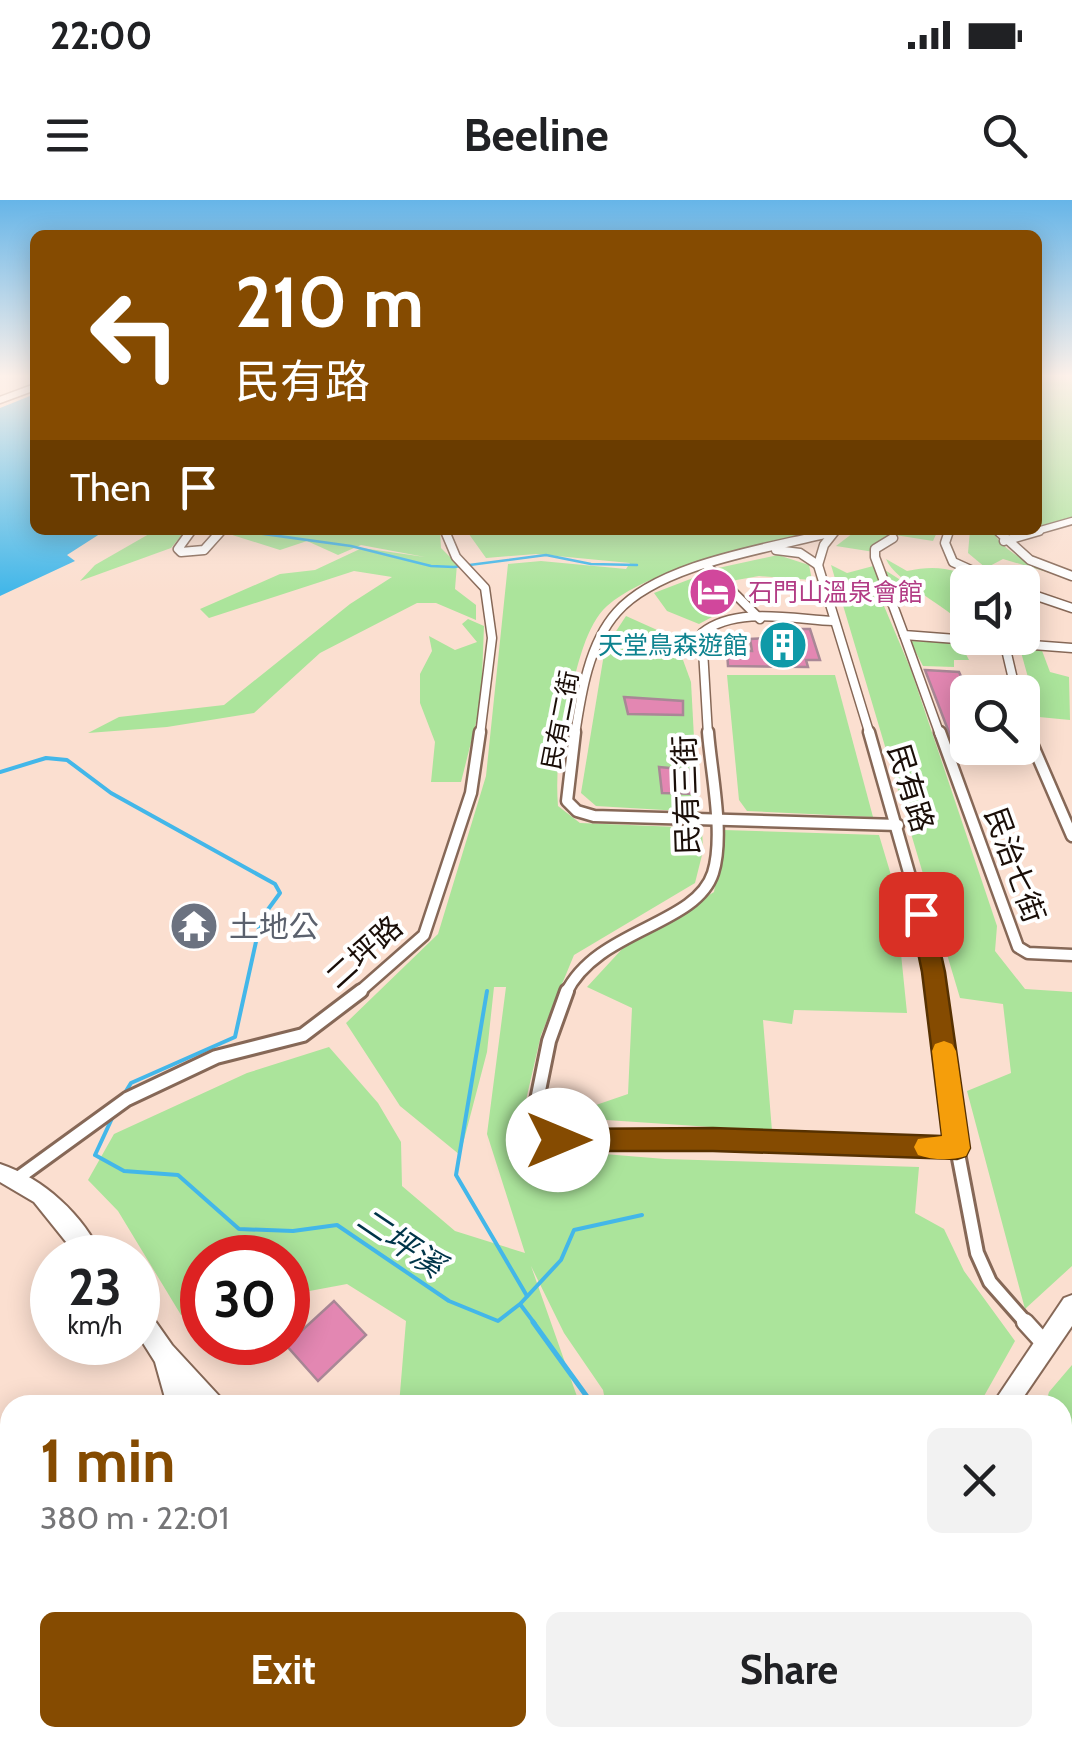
<!DOCTYPE html>
<html lang="en">
<head>
<meta charset="utf-8">
<style>
  :root { --surface:#fff; --page:#f2f2f2; --text:#202124; --muted:#757577; --accent:#854b01 }
  body { margin:0; font-family:Cabin,"Noto Sans TC",sans-serif; background:var(--page); color:var(--text); height:100vh; display:flex; flex-direction:column; font-size:38px; white-space:nowrap }
  * { box-sizing:border-box; margin:0 }
  p { font-size:32px; color:var(--muted) }
  .icon { flex:none; width:55px; height:55px; fill:none; stroke:currentColor; stroke-width:2; stroke-linecap:round; stroke-linejoin:round }
  .map { position:relative; flex:1; overflow:hidden }
  .sheet { position:absolute; left:0px; top:1195px; width:1072px; height:352px; display:flex; flex-direction:column; background:var(--surface); border-radius:30px 30px 0 0; box-shadow:0 5px 25px #0003 }
  .sheet>* { flex:none }
  .top-card { position:absolute; left:30px; top:30px; width:1012px; height:305px; border-radius:15px; box-shadow:0 5px 25px #0003; background:#854b01; color:#fff; overflow:hidden }
  .fabs { position:absolute; left:950px; top:365px; display:grid; gap:20px }
  .fabs a { display:grid; place-items:center; width:90px; height:90px; border-radius:15px; background:var(--surface); box-shadow:0 5px 25px #0003; font-size:50px }
  .speed { position:absolute; left:30px; top:1035px; display:flex; gap:20px; font-size:50px; font-weight:700; text-align:center }
  .speed>* { display:grid; place-content:center; width:130px; height:130px; border-radius:50%; background:var(--surface); box-shadow:0 5px 25px #0003; line-height:1 }
  .speed small { font-size:25px; font-weight:400 }
  .speed .limit { border:15px solid #d22; background:#fff; color:#111 }
  .pin { position:absolute; display:grid; place-items:center; width:85px; height:85px; color:#fff; margin:-42px; border-radius:20px; box-shadow:0 5px 15px #0006 }
  .me { position:absolute; width:110px; margin:-55px; rotate:90deg; stroke-linejoin:round; filter:drop-shadow(0 0 8px #0008) }
  .turn { display:flex; align-items:center; gap:35px; height:210px; padding:0 40px; font-size:45px }
  .turn .icon { width:130px; height:130px; stroke-width:2.5 }
  .turn b { display:block; font-size:70px; line-height:85px }
  .then { display:flex; align-items:center; height:95px; padding:0 40px; background:#0003; gap:20px; font-size:38px }
  .round { display:grid; place-items:center; flex:none; width:105px; height:105px; border-radius:15px; background:var(--page) }
  .summary { display:flex; align-items:center; justify-content:space-between; height:170px; padding:0 40px }
  h1 { font-size:60px; font-weight:700; line-height:75px; color:var(--accent) }
  .cta { display:flex; gap:20px; margin-top:auto; padding:20px 40px }
  .cta a { flex:1; height:115px; border-radius:15px; background:var(--accent); color:#fff; font-size:40px; font-weight:700; line-height:115px; text-align:center }
  .cta a+a { background:var(--page); color:var(--text) }
  .status { display:flex; justify-content:space-between; align-items:center; height:70px; padding:0 50px; background:var(--surface); direction:ltr }
  .status svg { height:28px; fill:currentColor }
  header { display:flex; justify-content:space-between; align-items:center; height:130px; padding:0 40px; background:var(--surface); font-size:45px; font-weight:700 }
  .map>svg:first-child { display:block }
  .green { fill:#abe49b }
  .water { fill:#43b7e9 }
  .lines { fill:none; stroke-linecap:round; stroke-linejoin:round }
  .stream-far2 { stroke:#43b7e9; stroke-width:2.5 }
  .stream-far1 { stroke:#43b7e9; stroke-width:4 }
  .stream { stroke:#43b7e9; stroke-width:5 }
  .building { fill:#e387b2; stroke:#a98796; stroke-width:2.5 }
  .minor-far4-casing { stroke:#866857; stroke-width:9 }
  .minor-far3-casing { stroke:#866857; stroke-width:11 }
  .minor-far2-casing { stroke:#866857; stroke-width:15 }
  .minor-far1-casing { stroke:#866857; stroke-width:18 }
  .minor-casing { stroke:#866857; stroke-width:21 }
  .primary-casing { stroke:#866857; stroke-width:4 }
  .minor-far4 { stroke:#fff; stroke-width:6 }
  .minor-far3 { stroke:#fff; stroke-width:8 }
  .minor-far2 { stroke:#fff; stroke-width:10 }
  .minor-far1 { stroke:#fff; stroke-width:12 }
  .minor { stroke:#fff; stroke-width:16 }
  .primary { fill:#fff; fill-rule:evenodd }
  .route { fill:#854b01; stroke:#563101; stroke-width:2.5 }
  .slow { fill:#f59e0b }
  .labels { text-anchor:middle; dominant-baseline:central; stroke-width:8; stroke-linejoin:round; paint-order:stroke }
  .far-hotel-label { font-size:25px; fill:#b23c85; stroke:#fff; text-anchor:start }
  .far-culture-label { font-size:25px; fill:#0d838f; stroke:#fff; text-anchor:end }
  .far-street-label { font-size:25px; fill:#1a0e08; stroke:#fff }
  .street-label { font-size:30px; fill:#1a0e08; stroke:#fff }
  .worship-label { font-size:30px; fill:#5b616d; stroke:#fff; text-anchor:start }
  .water-label { font-size:32px; font-style:italic; fill:#003549; stroke:#fff }
</style>
</head>
<body>
<div class="status"><b>22:00</b><svg viewBox="0 0 49 12"><path d="M0 12V9h3v3zM5 12V6h3v6zM10 12V3h3v9zM15 12V0h3v12zM26 1h20v11H26zM47 4h2v5h-2z"/></svg></div>
<header><svg class="icon" aria-label="menu" viewBox="0 0 24 24"><path d="M4 6h16M4 12h16M4 18h16"/></svg>Beeline<svg class="icon" aria-label="search" viewBox="0 0 24 24"><circle cx="10" cy="10" r="6"/><path d="M15 15l6 6"/></svg></header>
<div class="map">
<svg width="1072" height="1547" viewBox="0 0 1072 1547">
  <rect width="100%" height="100%" fill="#fbdfd0"/>
  <!-- green -->
  <g class="green">
    <path d="M1038 175H1072V318L1038 327Z"/>
    <path d="M156 330H186L171 348 80 381 95 365Z"/>
    <path d="M230 330H440L441 348 457 364 455 389 476 405V420L436 403H417L320 453 254 513 167 527 88 533 119 517 224 505 350 404 392 377 354 371 209 418 200 409 280 374 315 370 362 348 425 357 361 345 338 355 307 341 280 350 226 333Z"/>
    <path d="M466 330H818C758 349 653 366 607 406 586 425 578 465 571 491 561 527 555 568 558 606L580 623 702 628 703 651 695 683 574 755 541 835 520 926 543 949 665 959 919 967 915 1013 944 1029 964 1071 1015 1141 979 1205H606L603 1190 564 1133 531 1066 580 1205H399L406 1121 347 1084 288 1095V1058H202V1111L181 1115 118 1011 88 980 114 934 247 873 329 847 378 903 401 942 402 986 455 1031 525 1053 487 934 506 787H494L487 852 460 955 400 906 346 823 438 734 486 576 508 364 541 361 626 369 630 363 536 354 486 358Z"/>
    <path d="M857 330H938L933 341 895 335 874 352 836 346Z"/>
    <path d="M970 330H992C1005 355 1033 364 1057 375L1003 359 986 368 968 353Z"/>
    <path d="M778 355 809 365 812 380 759 376 731 381 718 368Z"/>
    <path d="M886 359 907 371C939 364 956 370 985 382H968L967 427C947 407 895 381 886 359Z"/>
    <path d="M831 365 847 373 877 365 910 386 876 387 911 470 997 726 995 751 1025 789 1072 792V1066L1025 1109 967 891 1011 873 1003 804 960 798Z"/>
    <path d="M693 378 716 406 704 410 712 417 699 424 667 411 654 393Z"/>
    <path d="M626 416 675 438 691 482 698 612 596 606 581 593 605 448Z"/>
    <path d="M468 419 484 426 481 503 461 582H431L435 542 420 503V474L432 451 429 436 455 450 477 442 462 424Z"/>
    <path d="M910 441 960 443 969 460H954V467L923 466Z"/>
    <path d="M1019 445 1041 448 1050 472 1069 477 1070 520 1039 517Z"/>
    <path d="M727 475H835L873 617 747 611 739 600Z"/>
    <path d="M724 630 879 635 894 685 907 813 794 810 792 824 763 820 772 931 561 917 628 894 632 808 587 787 623 748 714 692Z"/>
    <path d="M1072 1165V1389L1063 1377 1062 1205H1045L1049 1192Z"/>
    <path d="M131 1538H605L611 1547H126Z"/>
  </g>
  <!-- water -->
  <path class="water" d="M35 194V330H106L67 355 75 361 0 396V208Z"/>
  <g class="lines">
    <!-- stream-far2 -->
    <path class="stream-far2" d="M235 330 351 346 431 366 454 367 546 355 591 364 637 365"/>
    <!-- stream-far1 -->
    <g class="stream-far1">
      <path d="M0 572 46 558 67 560 111 593 275 684 280 693 261 719 235 837 131 883 123 896"/>
      <path d="M487 791 456 975 527 1096"/>
      <path d="M114 914 95 955 124 971 178 975 239 1029 293 1031 337 1025 449 1101 498 1121 520 1104 535 1124"/>
      <path d="M521 1103 561 1060 574 1030 642 1015"/>
    </g>
    <!-- stream -->
    <path class="stream" d="M533 1122 593 1205"/>
  </g>
  <!-- building -->
  <g class="building">
    <path d="M790 429H810L820 460H806L808 467 728 466 727 450 752 451 750 439 793 437Z"/>
    <path d="M925 470 959 472 968 492V543H953Z"/>
    <path d="M624 497 683 501V515L628 514Z"/>
    <path d="M659 567 691 570 697 594 662 593Z"/>
    <path d="M334 1101 366 1135 318 1181 286 1145Z"/>
  </g>
  <g class="lines">
    <!-- minor-far4 casing -->
    <g class="minor-far4-casing">
      <g id="minor-far4">
        <path d="M0 200 35 187"/>
        <path d="M997 330 999 333"/>
        <path d="M190 333 192 330"/>
        <path d="M219 333 222 330"/>
        <path d="M828 333 833 332"/>
        <path d="M833 333 836 330"/>
        <path d="M1030 333 1072 321"/>
      </g>
    </g>
    <!-- minor-far3 casing -->
    <g class="minor-far3-casing">
      <g id="minor-far3">
        <path d="M191 331 178 349 181 352 204 350 221 331"/>
        <path d="M445 331 456 357 485 388 492 438 480 535"/>
        <path d="M835 331 824 345 818 365 870 535"/>
        <path d="M949 331 945 343 953 362 997 382"/>
        <path d="M998 331 1030 360 1072 376"/>
        <path d="M893 338 875 349V357L904 435 1072 448"/>
        <path d="M1004 341 1039 331"/>
        <path d="M776 350 800 353 818 365"/>
        <path d="M708 367 760 419"/>
        <path d="M1022 391 1072 408"/>
        <path d="M904 435 940 535"/>
        <path d="M1004 441 1016 492"/>
        <path d="M1022 520 1028 535"/>
        <path d="M575 535C581 494 589 443 617 412 660 363 772 348 833 332"/>
        <path d="M708 535 702 433C736 406 793 419 833 421"/>
      </g>
    </g>
    <!-- minor-far2 casing -->
    <g class="minor-far2-casing">
      <g id="minor-far2">
        <path d="M575 532 567 601 577 611 594 616 898 625"/>
        <path d="M869 532 929 743 936 793"/>
        <path d="M940 532 1018 747 1028 753 1072 755"/>
        <path d="M1027 532 1072 636"/>
        <path d="M358 793 424 735 471 593 480 532"/>
        <path d="M566 793C597 729 696 726 713 673 725 635 711 572 708 532"/>
      </g>
    </g>
    <!-- minor-far1 casing -->
    <g class="minor-far1-casing">
      <g id="minor-far1">
        <path d="M567 791 549 841 533 920 558 940H713L957 948"/>
        <path d="M936 791 957 948 977 1053 990 1082 1027 1124"/>
        <path d="M18 978 127 899 216 857 303 835 361 791"/>
      </g>
    </g>
    <!-- minor casing -->
    <g class="minor-casing">
      <g id="minor">
        <path d="M1025 1122 1045 1144"/>
        <path d="M0 1288H10"/>
      </g>
    </g>
    <!-- primary casing -->
    <g class="primary-casing">
      <g id="primary">
        <path d="M0 964C44 979 83 1014 103 1058H79L34 1002 0 982Z"/>
        <path d="M1072 1095V1126L1018 1205H992L1064 1098Z"/>
        <path d="M138 1105 146 1108 172 1145 220 1197 224 1205H196L189 1198 191 1205H167L155 1162 138 1135Z"/>
        <path d="M78 1538H108L104 1547H74Z"/>
      </g>
    </g>
    <!-- minor-far4 -->
    <use href="#minor-far4" class="minor-far4"/>
    <!-- minor-far3 -->
    <use href="#minor-far3" class="minor-far3"/>
    <!-- minor-far2 -->
    <use href="#minor-far2" class="minor-far2"/>
    <!-- minor-far1 -->
    <use href="#minor-far1" class="minor-far1"/>
    <!-- minor -->
    <use href="#minor" class="minor"/>
    <!-- primary -->
    <use href="#primary" class="primary"/>
  </g>
  <!-- sky -->
  <linearGradient id="sky" x2="0" y2="1"><stop stop-color="#66b5e8"/><stop offset="0.45" stop-color="#fdf1ea"/><stop offset="1" stop-color="#fdf1ea" stop-opacity="0"/></linearGradient>
  <rect width="1072" height="391" fill="url(#sky)"/>
  <!-- route -->
  <path class="route" d="M921 706 932 714 945 772 970 948 966 956 957 959 713 951H558L549 948 545 940 549 932 558 929 713 928 942 936 922 772 910 714Z"/>
  <!-- slow -->
  <path class="slow" d="M944 841 952 844 956 851 970 948 966 956C951 961 932 960 918 955L914 947 918 939 942 936 932 851 935 844Z"/>
  <!-- icons -->
  <defs>
    <g id="hotel-disc" transform="scale(2.5)"><circle r="9.5" fill="#d1479c" stroke="#fff"/><path d="M-6-4.5h1.5V1H6V5H4.5V3h-9V5H-6ZM-4 0a1.8 1.8 0 1 1 3.6 0ZM.5 0V-2.5h3Q6-2.5 6 0Z" fill="#fff"/></g>
    <g id="building-disc" transform="scale(2.5)"><circle r="9.5" fill="#0f9aa8" stroke="#fff"/><path d="M-4-6H4V6H1V3H-1V6H-4ZM-2.5-4.3h1.7v1.8h-1.7ZM.8-4.3h1.7v1.8H.8ZM-2.5-1h1.7V.8h-1.7ZM.8-1h1.7V.8H.8Z" fill="#fff"/></g>
    <g id="temple-disc" transform="scale(2.5)"><circle r="9.5" fill="#6b7280" stroke="#fff"/><path d="M0-6L5-2H3V0L6.5 2.5H4V6H1.5V3h-3V6H-4V2.5H-6.5L-3 0V-2H-5Z" fill="#fff"/></g>
  </defs>
  <g fill-rule="evenodd">
    <use href="#hotel-disc" x="713" y="392"/>
    <use href="#building-disc" x="783" y="445"/>
    <use href="#temple-disc" x="194" y="726"/>
  </g>
  <g class="labels">
    <!-- far-hotel labels -->
    <g class="far-hotel-label">
      <text x="748" y="392">石門山溫泉會館</text>
    </g>
    <!-- far-culture labels -->
    <g class="far-culture-label">
      <text x="748" y="445">天堂鳥森遊館</text>
    </g>
    <!-- far-street labels -->
    <g class="far-street-label">
      <text transform="translate(560 520) rotate(-79)">民有二街</text>
    </g>
    <!-- street labels -->
    <g class="street-label">
      <text transform="translate(911 588) rotate(73)">民有路</text>
      <text transform="translate(686 595) rotate(-92)">民有三街</text>
      <text transform="translate(1015 665) rotate(70)">民治七街</text>
      <text transform="translate(364 752) rotate(-42)">二坪路</text>
    </g>
    <!-- worship labels -->
    <g class="worship-label">
      <text x="229" y="726">土地公</text>
    </g>
    <!-- water labels -->
    <g class="water-label">
      <text transform="translate(401 1042) rotate(34)">二坪溪</text>
    </g>
  </g>
</svg>
<div class="fabs">
<a><svg class="icon" aria-label="sound" viewBox="0 0 24 24"><path d="M4 9h4l5-4v14l-5-4H4zM17 9q2 3 0 6"/></svg></a>
<a><svg class="icon" aria-label="search" viewBox="0 0 24 24"><circle cx="10" cy="10" r="6"/><path d="M15 15l6 6"/></svg></a>
</div>
<div class="speed"><div>23<small>km/h</small></div><div class="limit">30</div></div>
<div class="pin" style="left:921px;top:714px;background:#d93025"><svg class="icon" aria-label="arrive" viewBox="0 0 24 24"><path d="M6 21V4h12l-3 4 3 4H6"/></svg></div>
<svg class="me" style="left:558px;top:940px" viewBox="-20 -20 40 40"><circle r="19" fill="#fff"/><path d="M0-13L10 11 0 6-10 11z" fill="#854b01"/></svg>
<div class="top-card">
<div class="turn"><svg class="icon" aria-label="left" viewBox="0 0 24 24"><path d="M17 20v-9H6M10 6l-5 5 5 5"/></svg><div><b>210 m</b>民有路</div></div>
<div class="then">Then<svg class="icon" aria-label="arrive" viewBox="0 0 24 24"><path d="M6 21V4h12l-3 4 3 4H6"/></svg></div>
</div>
<section class="sheet">
<div class="summary"><div><h1>1 min</h1><p>380 m · 22:01</p></div><a class="round"><svg class="icon" aria-label="close" viewBox="0 0 24 24"><path d="M6 6l12 12M18 6L6 18"/></svg></a></div>
<div class="cta"><a>Exit</a><a>Share</a></div>
</section>
</div>
</body>
</html>
